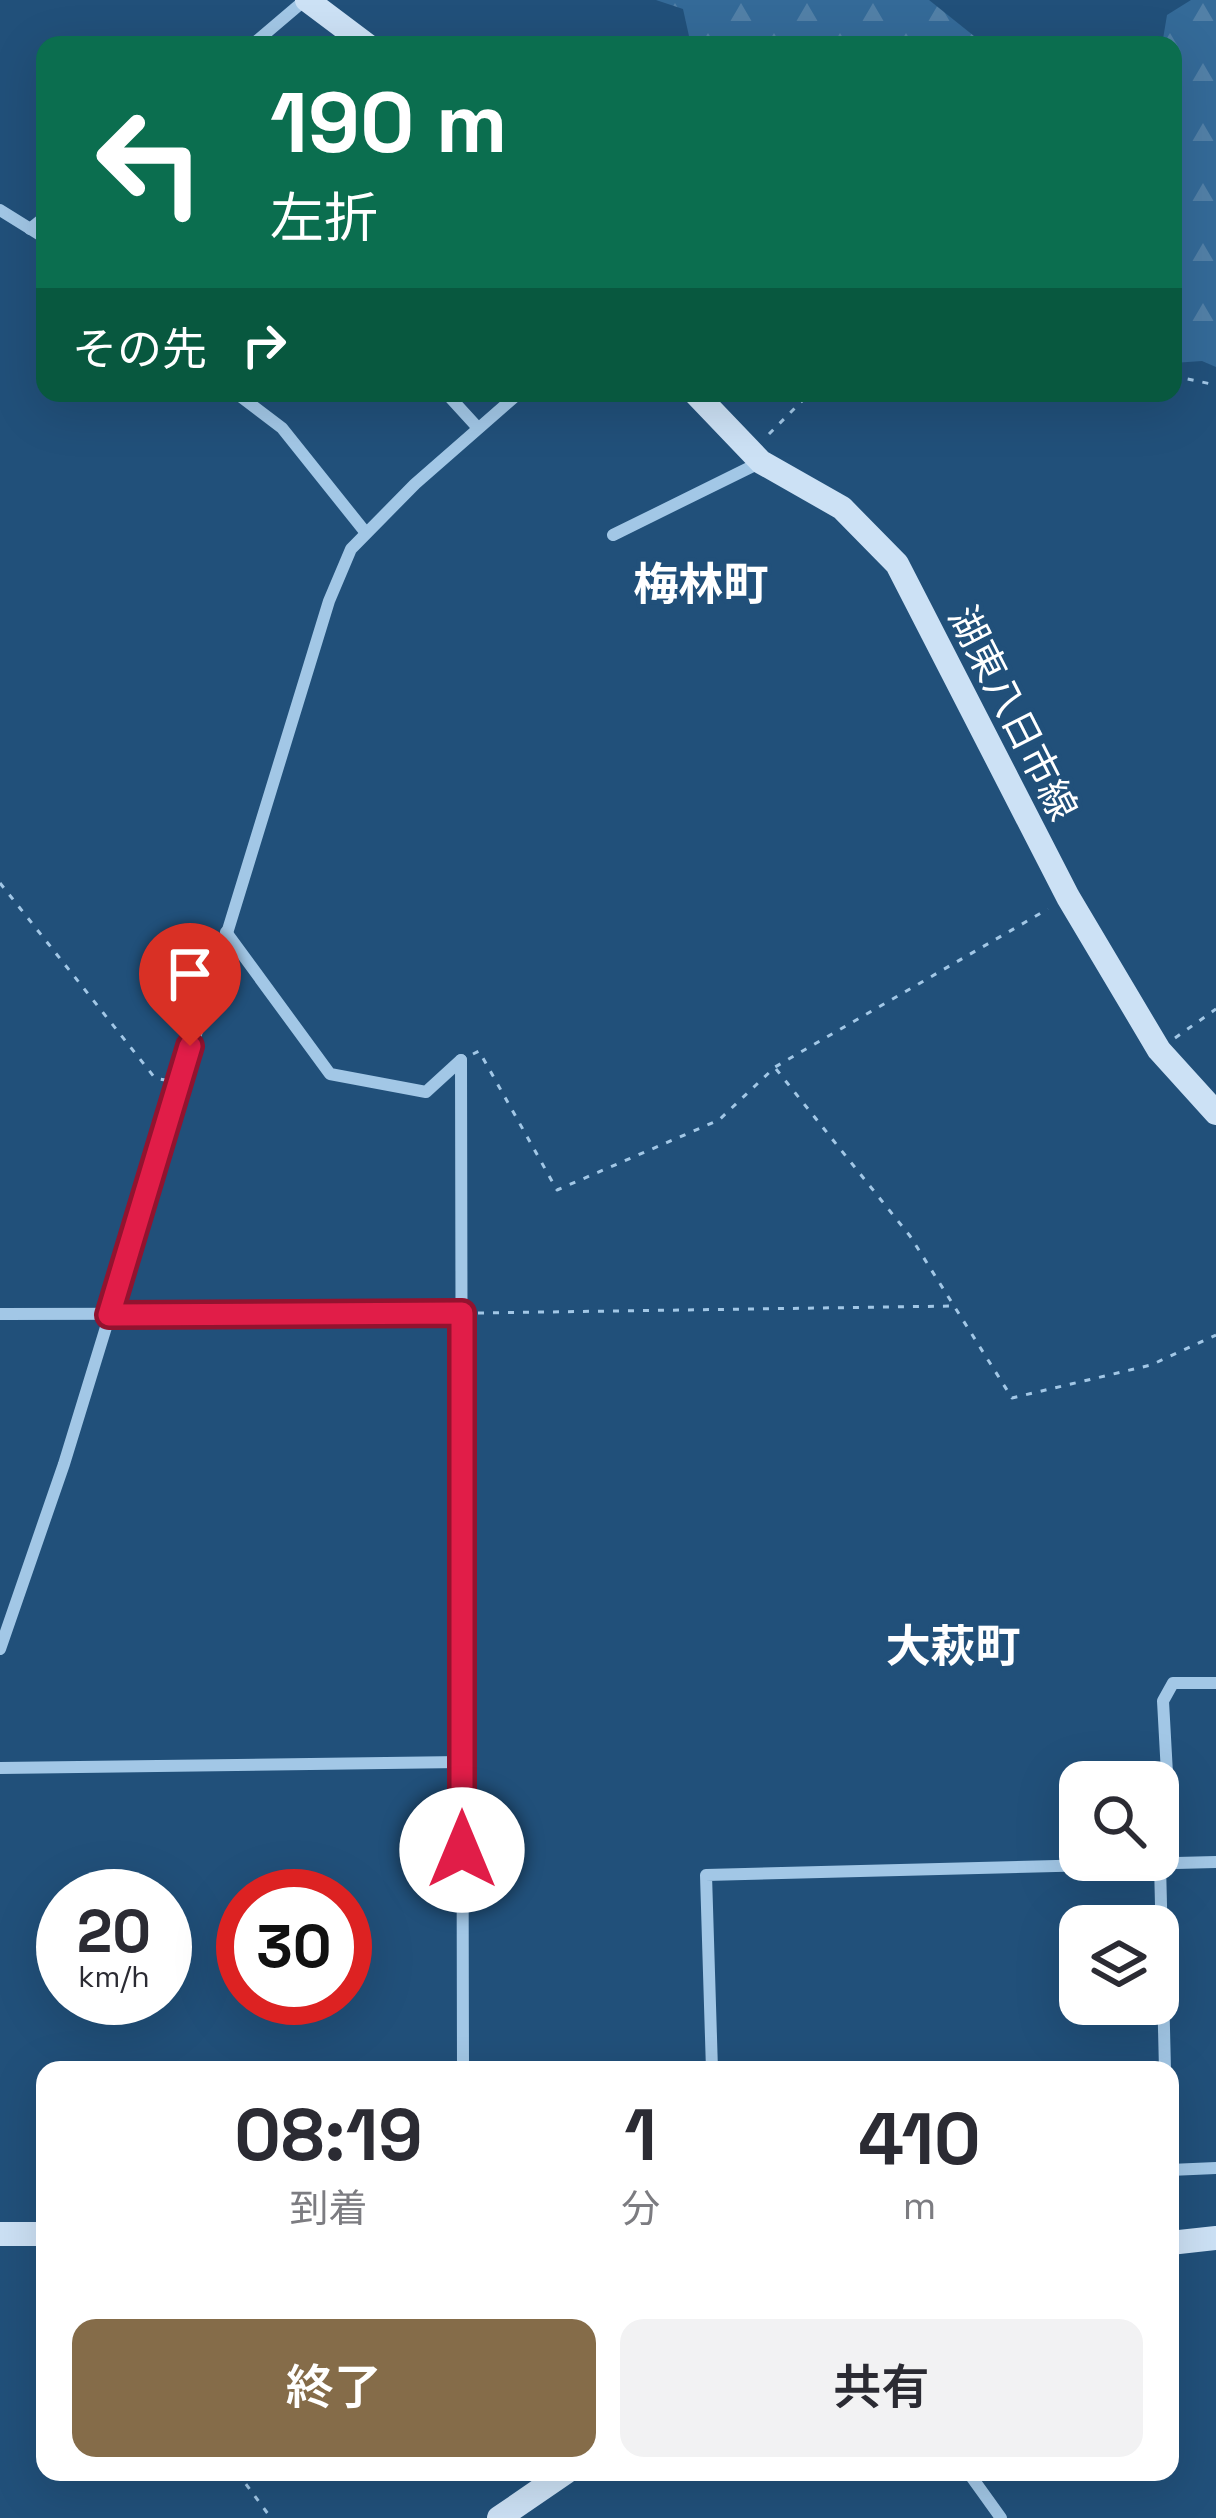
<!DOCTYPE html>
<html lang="ja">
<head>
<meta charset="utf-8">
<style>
  :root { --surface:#fff; --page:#f2f2f3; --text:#2b2b33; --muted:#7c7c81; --accent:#856c49 }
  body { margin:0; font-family:"Space Grotesk","Noto Sans JP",sans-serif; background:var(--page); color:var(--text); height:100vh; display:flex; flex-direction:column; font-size:45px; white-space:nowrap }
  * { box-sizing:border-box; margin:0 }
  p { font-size:39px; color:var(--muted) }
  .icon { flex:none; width:66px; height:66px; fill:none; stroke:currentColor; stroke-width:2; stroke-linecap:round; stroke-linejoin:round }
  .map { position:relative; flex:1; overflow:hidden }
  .sheet { position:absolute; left:36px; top:2061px; width:1143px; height:420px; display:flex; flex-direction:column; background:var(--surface); border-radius:24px; box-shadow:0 12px 48px #0002 }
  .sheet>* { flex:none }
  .hud { position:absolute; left:36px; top:36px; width:1146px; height:366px; border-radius:24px; box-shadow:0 12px 48px #0002; background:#0b6e4f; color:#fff; overflow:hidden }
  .controls { position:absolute; left:1059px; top:1761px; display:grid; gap:24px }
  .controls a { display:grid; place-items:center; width:120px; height:120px; border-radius:24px; background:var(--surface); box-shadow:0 12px 48px #0002; font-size:60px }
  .speed { position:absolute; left:36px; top:1869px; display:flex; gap:24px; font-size:60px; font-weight:700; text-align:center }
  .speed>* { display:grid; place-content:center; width:156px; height:156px; border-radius:50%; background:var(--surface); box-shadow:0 12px 48px #0002; line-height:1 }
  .speed small { font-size:30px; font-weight:400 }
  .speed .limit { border:18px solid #d22; background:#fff; color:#111 }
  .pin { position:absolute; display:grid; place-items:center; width:102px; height:102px; color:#fff; margin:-123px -51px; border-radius:50% 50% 50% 0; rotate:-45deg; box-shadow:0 0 12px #0007 }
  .pin .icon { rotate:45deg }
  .me { position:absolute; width:132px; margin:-66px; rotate:0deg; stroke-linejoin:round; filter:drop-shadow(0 0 9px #0008) }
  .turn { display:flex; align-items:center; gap:42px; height:252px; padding:0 36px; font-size:54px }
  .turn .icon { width:156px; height:156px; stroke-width:2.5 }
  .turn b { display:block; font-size:84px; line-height:102px }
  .then { display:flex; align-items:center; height:114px; padding:0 36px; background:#0003; gap:24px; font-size:45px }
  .eta { display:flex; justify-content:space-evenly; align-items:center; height:204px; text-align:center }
  .eta b { font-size:72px; font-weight:600; line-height:84px }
  .action { display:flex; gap:24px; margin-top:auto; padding:24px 36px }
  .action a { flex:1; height:138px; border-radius:24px; background:var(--accent); color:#fff; font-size:48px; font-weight:600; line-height:138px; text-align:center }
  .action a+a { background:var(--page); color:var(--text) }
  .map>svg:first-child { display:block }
  .forest { fill:url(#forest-firs) }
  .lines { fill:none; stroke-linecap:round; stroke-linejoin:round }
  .path { stroke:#a2c7e6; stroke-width:3; stroke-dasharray:6 9; stroke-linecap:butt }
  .street { stroke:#a2c7e6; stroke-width:12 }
  .secondary { stroke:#cce1f5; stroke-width:24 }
  .route-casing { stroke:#92132f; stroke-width:30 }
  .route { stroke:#e11d48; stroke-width:21 }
  .labels { text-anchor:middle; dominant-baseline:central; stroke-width:9; stroke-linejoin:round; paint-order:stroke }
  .street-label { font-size:39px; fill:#fff; stroke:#21507a }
  .quarter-label { font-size:45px; font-weight:bold; fill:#fff; stroke:#21507a }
</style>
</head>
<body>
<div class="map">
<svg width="1216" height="2518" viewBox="0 0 1216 2518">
  <defs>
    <pattern id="forest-firs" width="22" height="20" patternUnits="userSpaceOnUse" patternTransform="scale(3)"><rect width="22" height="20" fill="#346a98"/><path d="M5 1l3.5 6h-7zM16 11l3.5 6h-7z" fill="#5280a7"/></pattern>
  </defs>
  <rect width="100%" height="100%" fill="#21507a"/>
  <!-- forest -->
  <g class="forest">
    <path d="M656 0H929L974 36 1014 45H691L683 9Z"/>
    <path d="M1191 0H1216V367L1202 361 1173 363V45H1162L1167 15Z"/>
  </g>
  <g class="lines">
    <!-- path -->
    <g class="path">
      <path d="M1173 376 1216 385"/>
      <path d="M769 434 810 393"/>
      <path d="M0 883 155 1078 165 1080"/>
      <path d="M1175 1038 1216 1009"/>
      <path d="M473 1054 479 1051 557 1190 719 1120 775 1067 1048 909"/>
      <path d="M776 1069 910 1236 1012 1398 1151 1365 1216 1335"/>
      <path d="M478 1313 955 1306"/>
      <path d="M237 2472 271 2518"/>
    </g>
    <!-- street -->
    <g class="street">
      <path d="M252 45 305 0"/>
      <path d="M0 210 45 238"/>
      <path d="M30 229 45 217"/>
      <path d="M236 393 282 428 366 533"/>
      <path d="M446 393 478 428"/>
      <path d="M613 535 761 462"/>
      <path d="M226 932 330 1074 426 1092 461 1060"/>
      <path d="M461 1060 463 2070"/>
      <path d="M0 1314 462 1313"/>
      <path d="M0 1649 64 1464 329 601 351 549 415 484 519 393"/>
      <path d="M0 1768 461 1762"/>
      <path d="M1160 1864 1165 2070"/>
      <path d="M1172 1864 1163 1701 1173 1683H1216"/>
      <path d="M712 2070 706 1875 1216 1862"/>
      <path d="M1170 2170 1216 2168"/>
      <path d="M968 2472 1001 2518"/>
    </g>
    <!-- secondary -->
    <g class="secondary">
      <path d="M307 0 367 45"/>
      <path d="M695 393 761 462 842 508 897 564 1068 897 1159 1050 1216 1113"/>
      <path d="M0 2234H45"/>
      <path d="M1170 2243 1216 2238"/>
      <path d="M499 2518 566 2472"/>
    </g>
  </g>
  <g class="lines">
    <!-- route casing -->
    <g class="route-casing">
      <path id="route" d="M190 1046 109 1315 462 1313V1850"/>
    </g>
    <!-- route -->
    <use href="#route" class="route"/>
  </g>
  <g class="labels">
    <!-- street labels -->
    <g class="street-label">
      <text transform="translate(1013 713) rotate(63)">湖東八日市線</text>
    </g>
    <!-- quarter labels -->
    <g class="quarter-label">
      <text x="701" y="584">梅林町</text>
      <text x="953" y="1646">大萩町</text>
    </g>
  </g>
</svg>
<div class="controls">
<a><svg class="icon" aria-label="search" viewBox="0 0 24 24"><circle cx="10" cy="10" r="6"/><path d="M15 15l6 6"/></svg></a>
<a><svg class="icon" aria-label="layers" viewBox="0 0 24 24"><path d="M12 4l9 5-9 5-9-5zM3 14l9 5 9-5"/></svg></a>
</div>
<div class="speed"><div>20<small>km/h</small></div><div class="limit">30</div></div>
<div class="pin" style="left:190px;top:1046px;background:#d93025"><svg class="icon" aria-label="arrive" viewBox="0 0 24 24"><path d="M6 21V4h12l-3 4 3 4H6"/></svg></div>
<svg class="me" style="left:462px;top:1850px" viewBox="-20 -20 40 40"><circle r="19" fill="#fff"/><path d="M0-13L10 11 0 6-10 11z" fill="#e11d48"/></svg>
<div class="hud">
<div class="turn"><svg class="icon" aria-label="left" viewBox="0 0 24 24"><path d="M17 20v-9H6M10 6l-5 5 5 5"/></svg><div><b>190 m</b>左折</div></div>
<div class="then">その先<svg class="icon" aria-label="right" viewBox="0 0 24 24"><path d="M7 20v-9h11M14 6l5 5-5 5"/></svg></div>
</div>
<section class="sheet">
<div class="eta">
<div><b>08:19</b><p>到着</p></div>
<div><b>1</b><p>分</p></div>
<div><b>410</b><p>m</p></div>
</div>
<div class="action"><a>終了</a><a>共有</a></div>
</section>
</div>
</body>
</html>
